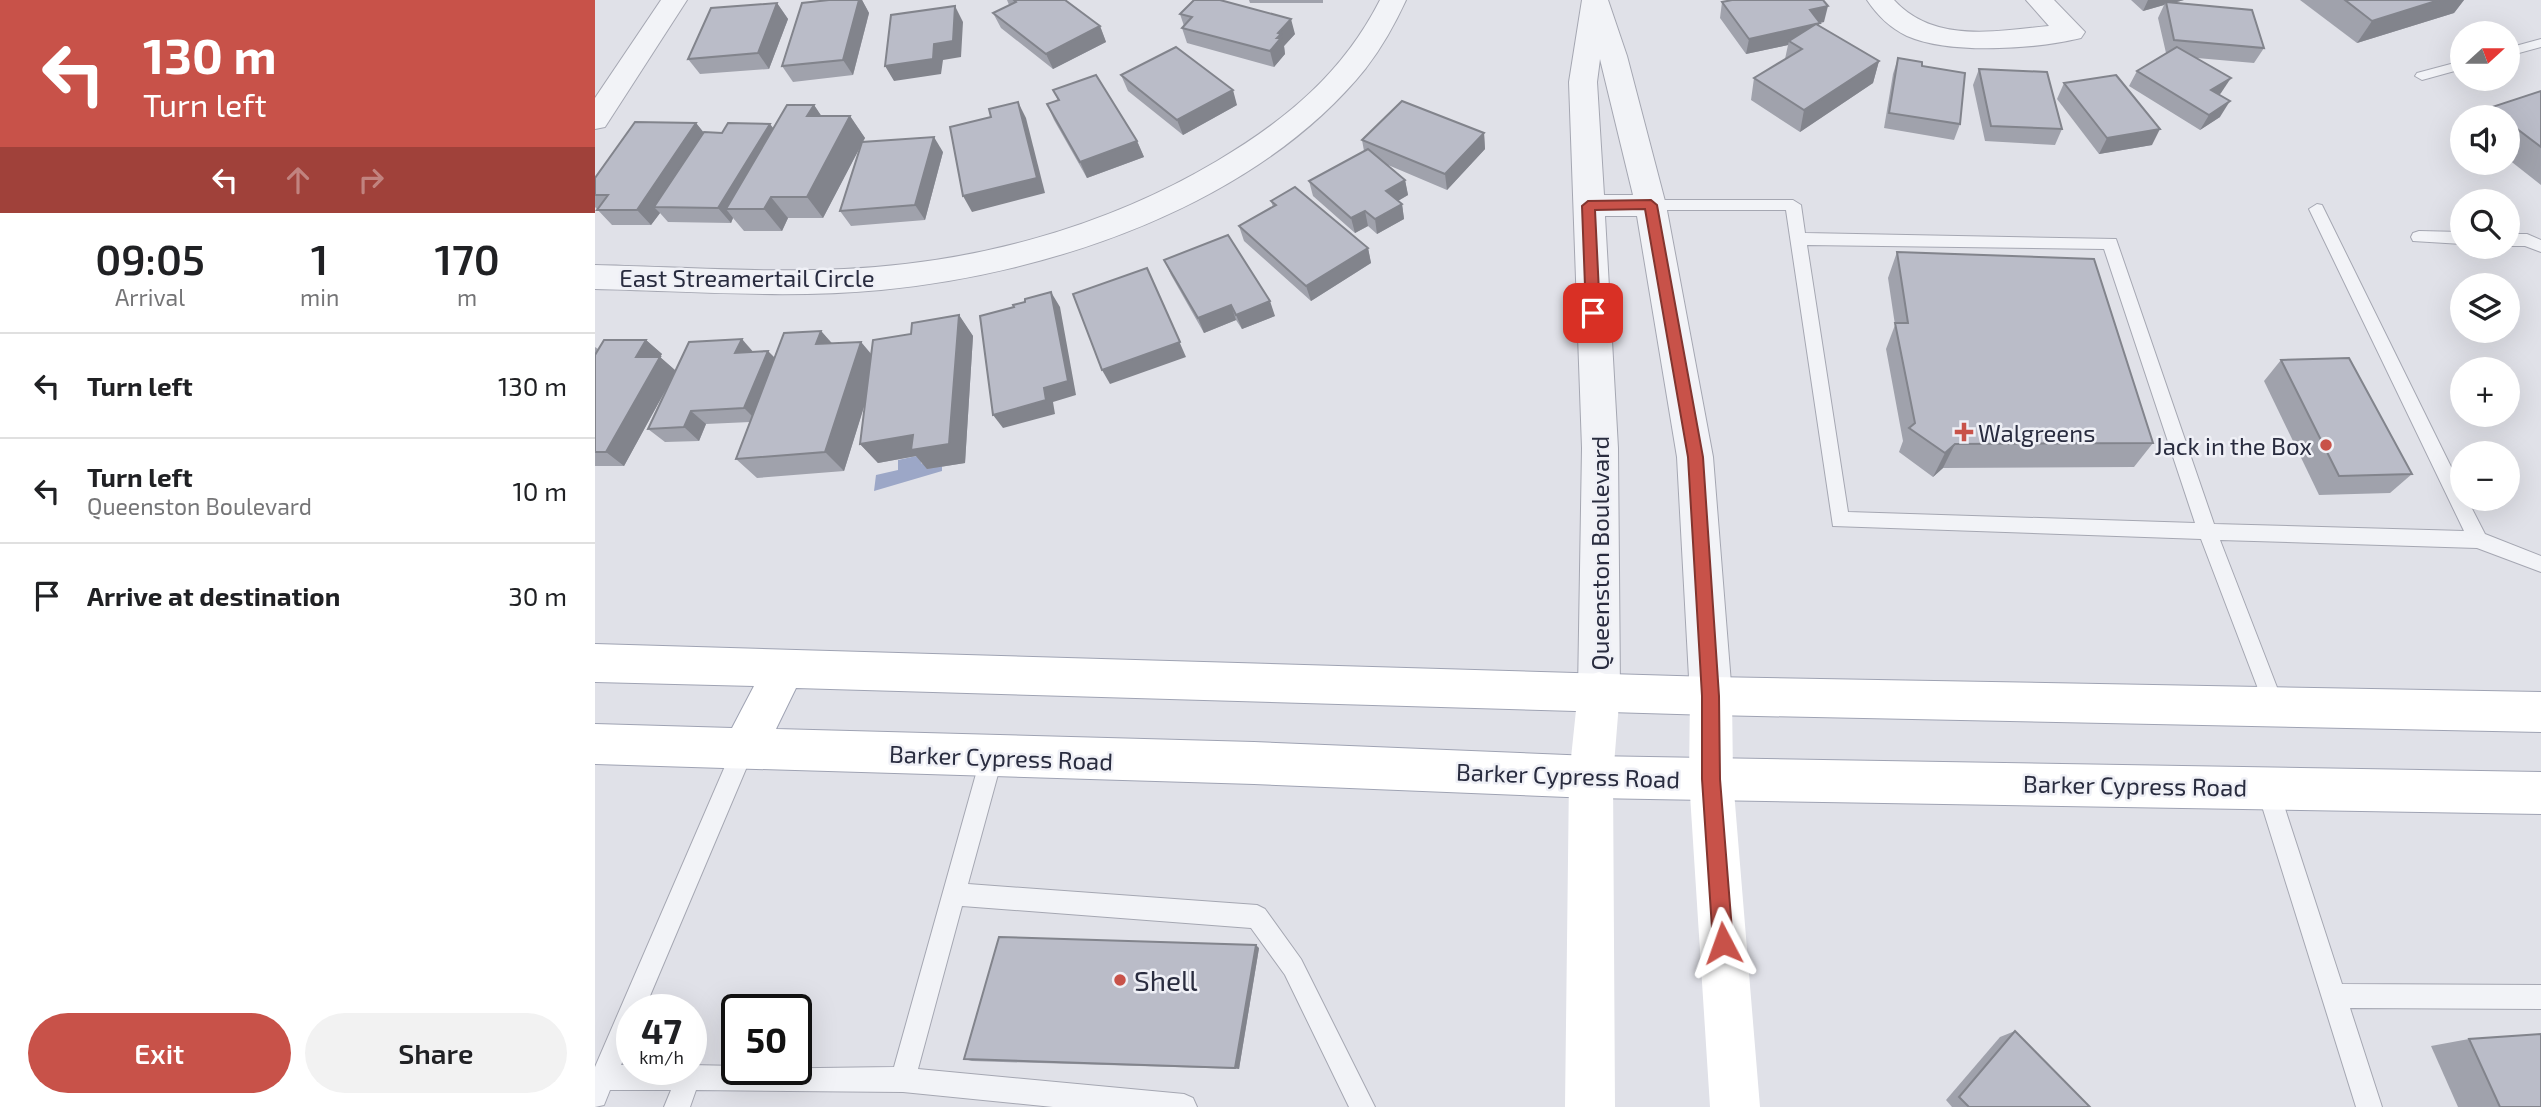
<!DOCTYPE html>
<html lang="en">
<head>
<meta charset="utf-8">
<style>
  :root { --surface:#fff; --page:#f2f2f2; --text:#202124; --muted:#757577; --line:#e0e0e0; --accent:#c85249 }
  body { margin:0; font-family:"Exo 2",sans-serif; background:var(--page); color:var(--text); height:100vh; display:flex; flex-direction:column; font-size:26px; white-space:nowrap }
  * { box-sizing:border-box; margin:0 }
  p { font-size:23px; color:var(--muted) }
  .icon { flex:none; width:38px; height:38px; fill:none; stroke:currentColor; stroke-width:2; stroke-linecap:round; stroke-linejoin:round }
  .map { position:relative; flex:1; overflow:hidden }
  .drawer { display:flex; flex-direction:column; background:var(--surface); width:595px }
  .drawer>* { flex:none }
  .top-card { background:#c85249; color:#fff; overflow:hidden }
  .needle { width:46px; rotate:69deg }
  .tools { position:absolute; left:1855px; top:21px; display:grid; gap:14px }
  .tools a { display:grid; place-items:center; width:70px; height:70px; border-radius:50%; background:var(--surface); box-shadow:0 7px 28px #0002; font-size:35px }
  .speed { position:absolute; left:21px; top:994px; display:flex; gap:14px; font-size:35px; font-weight:700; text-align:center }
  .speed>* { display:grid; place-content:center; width:91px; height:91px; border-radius:50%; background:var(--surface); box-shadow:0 7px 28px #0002; line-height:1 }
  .speed small { font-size:18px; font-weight:400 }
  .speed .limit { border:4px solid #111; border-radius:10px; background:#fff; color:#111 }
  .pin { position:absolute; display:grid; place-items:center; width:60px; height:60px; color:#fff; margin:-30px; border-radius:14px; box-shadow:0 4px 10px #0006 }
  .me { position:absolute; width:77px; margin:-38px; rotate:356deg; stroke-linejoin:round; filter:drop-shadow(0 0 5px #0008) }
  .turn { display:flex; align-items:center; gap:24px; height:147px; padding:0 28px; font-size:32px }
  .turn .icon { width:91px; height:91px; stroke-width:2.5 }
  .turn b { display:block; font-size:49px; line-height:60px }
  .lanes { display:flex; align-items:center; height:66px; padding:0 28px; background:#0003; justify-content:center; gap:35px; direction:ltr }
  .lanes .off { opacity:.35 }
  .eta { display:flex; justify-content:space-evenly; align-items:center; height:119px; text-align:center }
  .eta b { font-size:42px; font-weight:600; line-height:49px }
  .primary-button { display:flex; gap:14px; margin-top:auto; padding:14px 28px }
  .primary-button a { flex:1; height:80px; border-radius:42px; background:var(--accent); color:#fff; font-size:28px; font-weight:600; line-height:80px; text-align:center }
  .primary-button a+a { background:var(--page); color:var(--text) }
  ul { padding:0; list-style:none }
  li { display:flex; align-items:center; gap:21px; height:105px; padding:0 28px; border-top:2px solid var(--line) }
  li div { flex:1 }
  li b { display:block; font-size:26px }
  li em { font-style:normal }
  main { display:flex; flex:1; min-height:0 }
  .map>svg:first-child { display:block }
  .water { fill:#9ca7c7 }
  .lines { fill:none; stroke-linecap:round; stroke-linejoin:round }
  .lane-casing { stroke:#a5a7b2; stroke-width:2 }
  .street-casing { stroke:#a5a7b2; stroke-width:2 }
  .primary-casing { stroke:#9fa3b3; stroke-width:2 }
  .lane { fill:#f2f3f7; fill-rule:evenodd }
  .street { fill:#f2f3f7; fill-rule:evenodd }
  .secondary { fill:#fff; fill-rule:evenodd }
  .primary { fill:#fff; fill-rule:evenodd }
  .wall { fill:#a0a2ac }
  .shaded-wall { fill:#82848c }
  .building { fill:#babcc8; stroke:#82848c; stroke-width:2 }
  .route { fill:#c85249; stroke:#82352f; stroke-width:2 }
  .poi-dot { fill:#c85249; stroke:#eff0f6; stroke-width:2.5 }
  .labels { text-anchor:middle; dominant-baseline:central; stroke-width:5; stroke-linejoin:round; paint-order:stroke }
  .street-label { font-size:24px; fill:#292c3f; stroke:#eff0f6 }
  .poi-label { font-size:24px; fill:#292c3f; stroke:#eff0f6; text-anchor:start }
  .near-poi-label { font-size:28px; fill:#292c3f; stroke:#eff0f6; text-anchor:start }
</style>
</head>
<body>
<main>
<section class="drawer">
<div class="top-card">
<div class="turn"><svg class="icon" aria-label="left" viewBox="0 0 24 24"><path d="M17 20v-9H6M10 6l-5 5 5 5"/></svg><div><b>130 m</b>Turn left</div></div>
<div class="lanes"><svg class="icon" aria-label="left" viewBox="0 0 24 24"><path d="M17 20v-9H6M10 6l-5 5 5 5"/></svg><svg class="icon off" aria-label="ahead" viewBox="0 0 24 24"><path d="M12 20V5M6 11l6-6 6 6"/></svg><svg class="icon off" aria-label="right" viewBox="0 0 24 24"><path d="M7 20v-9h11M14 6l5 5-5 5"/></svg></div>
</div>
<div class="eta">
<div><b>09:05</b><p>Arrival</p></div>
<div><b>1</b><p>min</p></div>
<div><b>170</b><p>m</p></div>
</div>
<ul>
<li><svg class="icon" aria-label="left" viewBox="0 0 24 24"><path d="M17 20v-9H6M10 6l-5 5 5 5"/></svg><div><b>Turn left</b></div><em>130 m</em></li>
<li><svg class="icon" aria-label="left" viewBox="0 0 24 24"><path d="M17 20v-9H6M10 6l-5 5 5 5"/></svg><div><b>Turn left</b><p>Queenston Boulevard</p></div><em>10 m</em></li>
<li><svg class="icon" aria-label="arrive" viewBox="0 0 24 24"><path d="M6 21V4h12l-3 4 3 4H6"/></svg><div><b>Arrive at destination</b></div><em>30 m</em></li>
</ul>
<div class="primary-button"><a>Exit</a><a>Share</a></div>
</section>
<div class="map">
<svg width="1946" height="1107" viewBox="0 0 1946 1107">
  <rect width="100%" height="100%" fill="#e0e1e8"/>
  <!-- water -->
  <path class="water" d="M326 455V463L333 467 347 465V471L279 491 281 475 303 470V460Z"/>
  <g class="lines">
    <!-- lane casing -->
    <g class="lane-casing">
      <g id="lane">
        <path d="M1946 39V47L1913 56V48Z"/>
        <path d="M1867 61V69L1827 80 1820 76 1822 73Z"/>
        <path d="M1056 200H1198L1206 205 1210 233 1521 239 1619 524 1869 531 1714 209 1722 204 1727 205 1867 489V499H1872L1890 534 1946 556V572L1882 548 1625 540 1690 708 1687 715 1680 718 1673 715 1606 539 1238 526 1191 210H1056L1048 205ZM1212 245 1509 249 1600 523 1253 512Z"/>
        <path d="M1824 231 1867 232V244L1818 241 1816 237 1818 233Z"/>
        <path d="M1913 234H1932L1946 240V252L1930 246H1913Z"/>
        <path d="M148 740 156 743 159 750 49 1010H37V1040L26 1065H37V1069H96V1065L142 1066V1069L299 1067 386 756 389 749 397 746 405 749 408 756 373 884 662 905 670 909 706 959 780 1107H754L690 975 656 928 367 906 323 1069 589 1094 598 1098 602 1107H458L308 1092 101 1090 95 1107H69L76 1090H15L9 1105 0 1107V1067L140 743Z"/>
        <path d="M1672 776 1680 780 1683 787 1747 984 1946 985V1009L1755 1008 1787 1107H1761L1661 787 1664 780Z"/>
      </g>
    </g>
    <!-- street casing -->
    <g class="street-casing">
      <g id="street">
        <path d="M66 0H92L10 127 0 129V98Z"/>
        <path d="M785 0H811C800 24 787 47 771 68 661 205 455 274 286 290 191 299 95 291 0 289V265C83 267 166 273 249 269 379 263 509 228 622 161 691 120 748 73 785 0Z"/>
        <path d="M987 0H1013L1032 56 1071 205 1118 457 1137 696 1131 710 1116 715 1101 710 1095 696 1082 457 1042 216H1010L1023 448 1025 691 1019 705 1004 710 989 705 983 691 987 448 974 82ZM1005 59 1038 195H1009L1002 82Z"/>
        <path d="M1272 0H1299C1339 44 1402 31 1454 26L1431 0H1459L1490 32 1486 38C1441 49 1355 55 1312 36 1295 28 1282 15 1272 0Z"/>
      </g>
    </g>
    <!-- primary casing -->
    <g class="primary-casing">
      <path id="primary" d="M0 644 1116 677 1946 692V732L1116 715 201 688 181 729 659 742 996 756 1946 772V814L996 798 659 784 0 764V724L137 728 159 686 0 682Z"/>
    </g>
    <!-- lane -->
    <use href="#lane" class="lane"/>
    <!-- street -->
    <use href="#street" class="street"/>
    <!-- secondary -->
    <g class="secondary">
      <path d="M1004 672 1019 677 1025 691 1018 777 1020 1107H970L974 777 983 691 989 677Z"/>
      <path d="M1116 677 1131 682 1137 696 1138 779 1165 1107H1115L1094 779 1095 696 1101 682Z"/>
    </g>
    <!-- primary -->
    <use href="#primary" class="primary"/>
  </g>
  <!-- wall -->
  <g class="wall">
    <path d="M234 0H267L274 13 258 75 198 82 187 66Z"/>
    <path d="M412 0H470L505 26 511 42 458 69 406 28 398 13 414 5Z"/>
    <path d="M654 0H728V3H655Z"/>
    <path d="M1536 0H1589L1578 3 1669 48 1659 63 1602 58 1626 93 1624 95 1625 117 1605 130 1534 86 1542 71 1571 53 1563 18 1569 5 1548 11Z"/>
    <path d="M1705 0H1869L1859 13 1762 43Z"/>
    <path d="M1127 2 1229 22 1224 23V26L1284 61 1278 83 1205 132 1156 100 1159 78 1190 59 1193 45 1151 54 1125 18Z"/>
    <path d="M182 3 193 19 174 69 105 74 93 59Z"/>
    <path d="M585 14 700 34 689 46 690 54 679 67 592 43 587 28 589 26Z"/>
    <path d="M1303 58 1327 66 1365 124 1359 140 1289 128 1298 74Z"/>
    <path d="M1384 69 1467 129 1460 145 1390 141 1378 85Z"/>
    <path d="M526 75 642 105 588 135 533 91Z"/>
    <path d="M1469 83 1557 145 1504 154 1462 99Z"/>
    <path d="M458 90 542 141 549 157 492 178 459 120 452 104 463 100Z"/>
    <path d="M1946 91V185L1913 159V117H1886L1894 108Z"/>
    <path d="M219 105 226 116H255L270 138 267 142 348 152 330 220 256 226 245 211 267 143 228 218H193L187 231H149L138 218 136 223 73 222 65 213 56 225H17L0 207V178L101 123 108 132 127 133 179 128Z"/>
    <path d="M889 133 890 149 852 190 793 165 810 180 813 195 803 201 807 204 809 219 782 234 773 226 760 233 718 196 714 181 769 151 767 140Z"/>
    <path d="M676 201 773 248 776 263 716 301 649 241 644 226 678 207Z"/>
    <path d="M1302 252 1558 443 1539 467 1348 468 1338 477 1304 452 1308 441 1291 349 1300 325 1293 278Z"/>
    <path d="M569 260 680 316 647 329 641 320 609 333 576 275Z"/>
    <path d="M364 315 378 336 370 463 332 469 321 456 283 463 265 444 270 403 249 471 162 478 141 459 155 422 111 424 104 441 70 442 53 429 159 352 179 358 226 331 237 344 266 342 276 355 316 334Z"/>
    <path d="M51 340 67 354 65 357 81 371 29 466H0V347L3 349Z"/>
    <path d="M1686 360 1817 474 1795 493 1724 495 1669 381Z"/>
    <path d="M664 948 644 1069 377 1061 369 1059Z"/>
    <path d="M1420 1031 1495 1107H1357L1351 1100 1405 1037Z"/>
    <path d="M1874 1039 1946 1107H1863L1836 1046Z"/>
  </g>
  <!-- shaded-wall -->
  <g class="shaded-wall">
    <path d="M264 0H267L274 13 258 75 248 60Z"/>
    <path d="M1553 0H1589L1571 5V2L1569 5 1548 11Z"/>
    <path d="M1844 0H1869L1859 13 1762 43 1777 21Z"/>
    <path d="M182 3 193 19 174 69 163 53Z"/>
    <path d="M360 6 368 22 366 57 348 60 346 74 299 81 290 66 339 44Z"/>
    <path d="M1233 6 1229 22 1224 23 1221 38 1194 41 1193 45 1151 54 1154 39 1215 10Z"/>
    <path d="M696 19 700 34 689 46 690 54 679 67 675 51 682 38 683 33Z"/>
    <path d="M505 26 511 42 458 69 451 54Z"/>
    <path d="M1284 61 1278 83 1205 132 1209 110Z"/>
    <path d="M1636 78 1626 93 1607 106 1616 90Z"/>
    <path d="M638 90 642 105 588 135 582 120Z"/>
    <path d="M1635 101 1625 117 1605 130 1614 115Z"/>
    <path d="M423 102 431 118 450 193 377 212 368 196Z"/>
    <path d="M219 105 234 127 212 116Z"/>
    <path d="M255 116 270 138 228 218 212 197Z"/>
    <path d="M101 123 114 139 59 207 65 213 56 225 42 210Z"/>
    <path d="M175 124 187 139 131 209 138 218 136 223 123 208Z"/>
    <path d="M1565 129 1557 145 1504 154 1512 138Z"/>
    <path d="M889 133 890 149 852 190 850 174Z"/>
    <path d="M339 137 348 152 330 220 320 205Z"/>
    <path d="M542 141 549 157 492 178 485 162Z"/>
    <path d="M810 180 813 195 794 206 791 191Z"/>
    <path d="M176 197 193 218 187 231 169 209Z"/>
    <path d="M807 204 809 219 782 234 780 219Z"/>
    <path d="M770 211 773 226 760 233 756 218Z"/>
    <path d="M773 248 776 263 716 301 711 286Z"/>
    <path d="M552 268 591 357 515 384 507 370Z"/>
    <path d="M456 292 465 307 481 395 458 402 460 414 408 428 398 415Z"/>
    <path d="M675 301 680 316 647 329 641 315Z"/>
    <path d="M636 305 641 320 609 333 603 318Z"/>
    <path d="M364 315 378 336 370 463 332 469 321 456 283 463 265 444 318 435Z"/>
    <path d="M226 331 244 351 221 344Z"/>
    <path d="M147 339 160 354 140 353Z"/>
    <path d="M51 340 67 354 65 357 81 371 29 466 11 452 41 357Z"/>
    <path d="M266 342 283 362 249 471 230 452Z"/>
    <path d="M173 351 187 365 163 422 149 408Z"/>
    <path d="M96 411 111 424 104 441 89 427Z"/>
    <path d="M1360 444 1348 468 1338 477 1350 453Z"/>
    <path d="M661 945 664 948 644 1069 640 1068Z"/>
  </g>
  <!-- building -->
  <g class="building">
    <path d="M234 0H264L248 60 187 66 207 3Z"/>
    <path d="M419 0H470L505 26 451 54 398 13 421 2Z"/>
    <path d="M599 0H625L696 19 683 33 686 34 682 38H686L675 51 587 28 597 17 585 14Z"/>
    <path d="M1137 0H1228L1233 6 1215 10 1225 23 1154 39 1127 2Z"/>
    <path d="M1750 0H1844L1777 21Z"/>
    <path d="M1571 2 1657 10 1669 48 1579 40Z"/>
    <path d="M182 3 163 53 93 59 116 8Z"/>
    <path d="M360 6 358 41 339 44 338 59 290 66 296 15Z"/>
    <path d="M1221 24 1284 61 1209 110 1159 78 1207 49 1194 41Z"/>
    <path d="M581 47 638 90 582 120 526 75Z"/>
    <path d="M1582 47 1636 78 1616 90 1635 101 1614 115 1542 71Z"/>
    <path d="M1303 58 1327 62V66L1370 73 1365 124 1294 113Z"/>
    <path d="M1384 69 1452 72 1467 129 1396 126Z"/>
    <path d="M501 75 542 141 485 162 452 104 464 100 458 90Z"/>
    <path d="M1521 75 1565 129 1512 138 1469 83Z"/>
    <path d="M1946 91V147L1913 122V117H1906L1894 108Z"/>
    <path d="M807 101 889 133 850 174 767 140Z"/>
    <path d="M423 102 442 178 368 196 355 127 396 117 394 109Z"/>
    <path d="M192 105H219L212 116H255L212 197H176L169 209H131Z"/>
    <path d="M40 122 101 123 42 210H2L13 195H0V178Z"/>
    <path d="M133 123 175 124 123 208 59 207 109 132 127 133Z"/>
    <path d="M339 137 320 205 245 211 267 142Z"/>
    <path d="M773 149 810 180 791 191 807 204 780 219 770 211 756 218 714 181Z"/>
    <path d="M700 187 773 248 711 286 644 226 681 205 676 201Z"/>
    <path d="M633 235 675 301 641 315 636 305 603 318 569 260Z"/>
    <path d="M1302 252 1499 259 1558 443 1360 444 1350 453 1314 428 1320 423 1300 323H1313Z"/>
    <path d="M552 268 585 342 507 370 478 294Z"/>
    <path d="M456 292 473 381 449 388 451 400 398 415 385 316 419 307 418 305 430 302V299Z"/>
    <path d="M364 315 354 444 316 450 318 435 265 444 278 340 316 334 317 323Z"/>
    <path d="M226 331 221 344 266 342 230 452 141 459 189 333Z"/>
    <path d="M147 339 140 353 173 351 149 408 96 411 89 427 53 429 94 342Z"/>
    <path d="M9 340H51L41 357H65L11 452H0V355Z"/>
    <path d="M1754 358 1817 474 1744 476 1686 360Z"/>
    <path d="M404 937 661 945 640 1068 369 1059Z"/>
    <path d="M1420 1031 1495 1107H1374L1364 1097Z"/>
    <path d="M1946 1034V1107H1905L1874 1039Z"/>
  </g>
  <!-- route -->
  <path class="route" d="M1056 200 1062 205 1108 457 1124 696 1125 779 1138 943 1135 950 1128 953 1121 950 1118 943 1107 779V696L1093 457 1050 209 1000 210 1005 313 998 318 991 313 987 206 993 201Z"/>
  <!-- markers -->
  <g class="poi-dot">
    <path d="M1365.5 421.5h7v7h7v7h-7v7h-7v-7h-7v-7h7z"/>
    <circle cx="1731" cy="445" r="7"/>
    <circle cx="525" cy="980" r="7"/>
  </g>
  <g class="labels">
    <!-- street labels -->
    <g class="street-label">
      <text x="152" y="277">East Streamertail Circle</text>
      <text transform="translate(1004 553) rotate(-90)">Queenston Boulevard</text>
      <text transform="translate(406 757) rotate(2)">Barker Cypress Road</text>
      <text transform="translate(973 775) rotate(2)">Barker Cypress Road</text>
      <text transform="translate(1540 785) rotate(1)">Barker Cypress Road</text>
    </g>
    <!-- poi labels -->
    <g class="poi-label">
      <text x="1383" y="432">Walgreens</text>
      <text x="1717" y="445" text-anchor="end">Jack in the Box</text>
    </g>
    <!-- near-poi labels -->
    <g class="near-poi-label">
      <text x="539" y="980">Shell</text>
    </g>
  </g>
</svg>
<div class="tools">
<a><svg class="needle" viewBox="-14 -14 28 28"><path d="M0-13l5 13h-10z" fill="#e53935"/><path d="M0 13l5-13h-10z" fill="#757577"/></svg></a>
<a><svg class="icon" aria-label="sound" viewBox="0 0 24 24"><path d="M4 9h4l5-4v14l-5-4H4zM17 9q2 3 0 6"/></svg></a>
<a><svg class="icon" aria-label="search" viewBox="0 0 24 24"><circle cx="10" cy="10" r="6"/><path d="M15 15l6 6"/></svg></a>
<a><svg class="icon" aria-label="layers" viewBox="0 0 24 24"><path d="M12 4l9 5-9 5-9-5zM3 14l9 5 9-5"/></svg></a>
<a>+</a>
<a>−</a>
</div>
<div class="speed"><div>47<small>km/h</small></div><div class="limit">50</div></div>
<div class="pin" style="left:998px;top:313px;background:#d93025"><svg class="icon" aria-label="arrive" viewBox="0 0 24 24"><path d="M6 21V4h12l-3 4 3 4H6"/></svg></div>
<svg class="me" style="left:1128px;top:943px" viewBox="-20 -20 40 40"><path d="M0-17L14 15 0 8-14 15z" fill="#c85249" stroke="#fff" stroke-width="4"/></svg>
</div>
</main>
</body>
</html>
